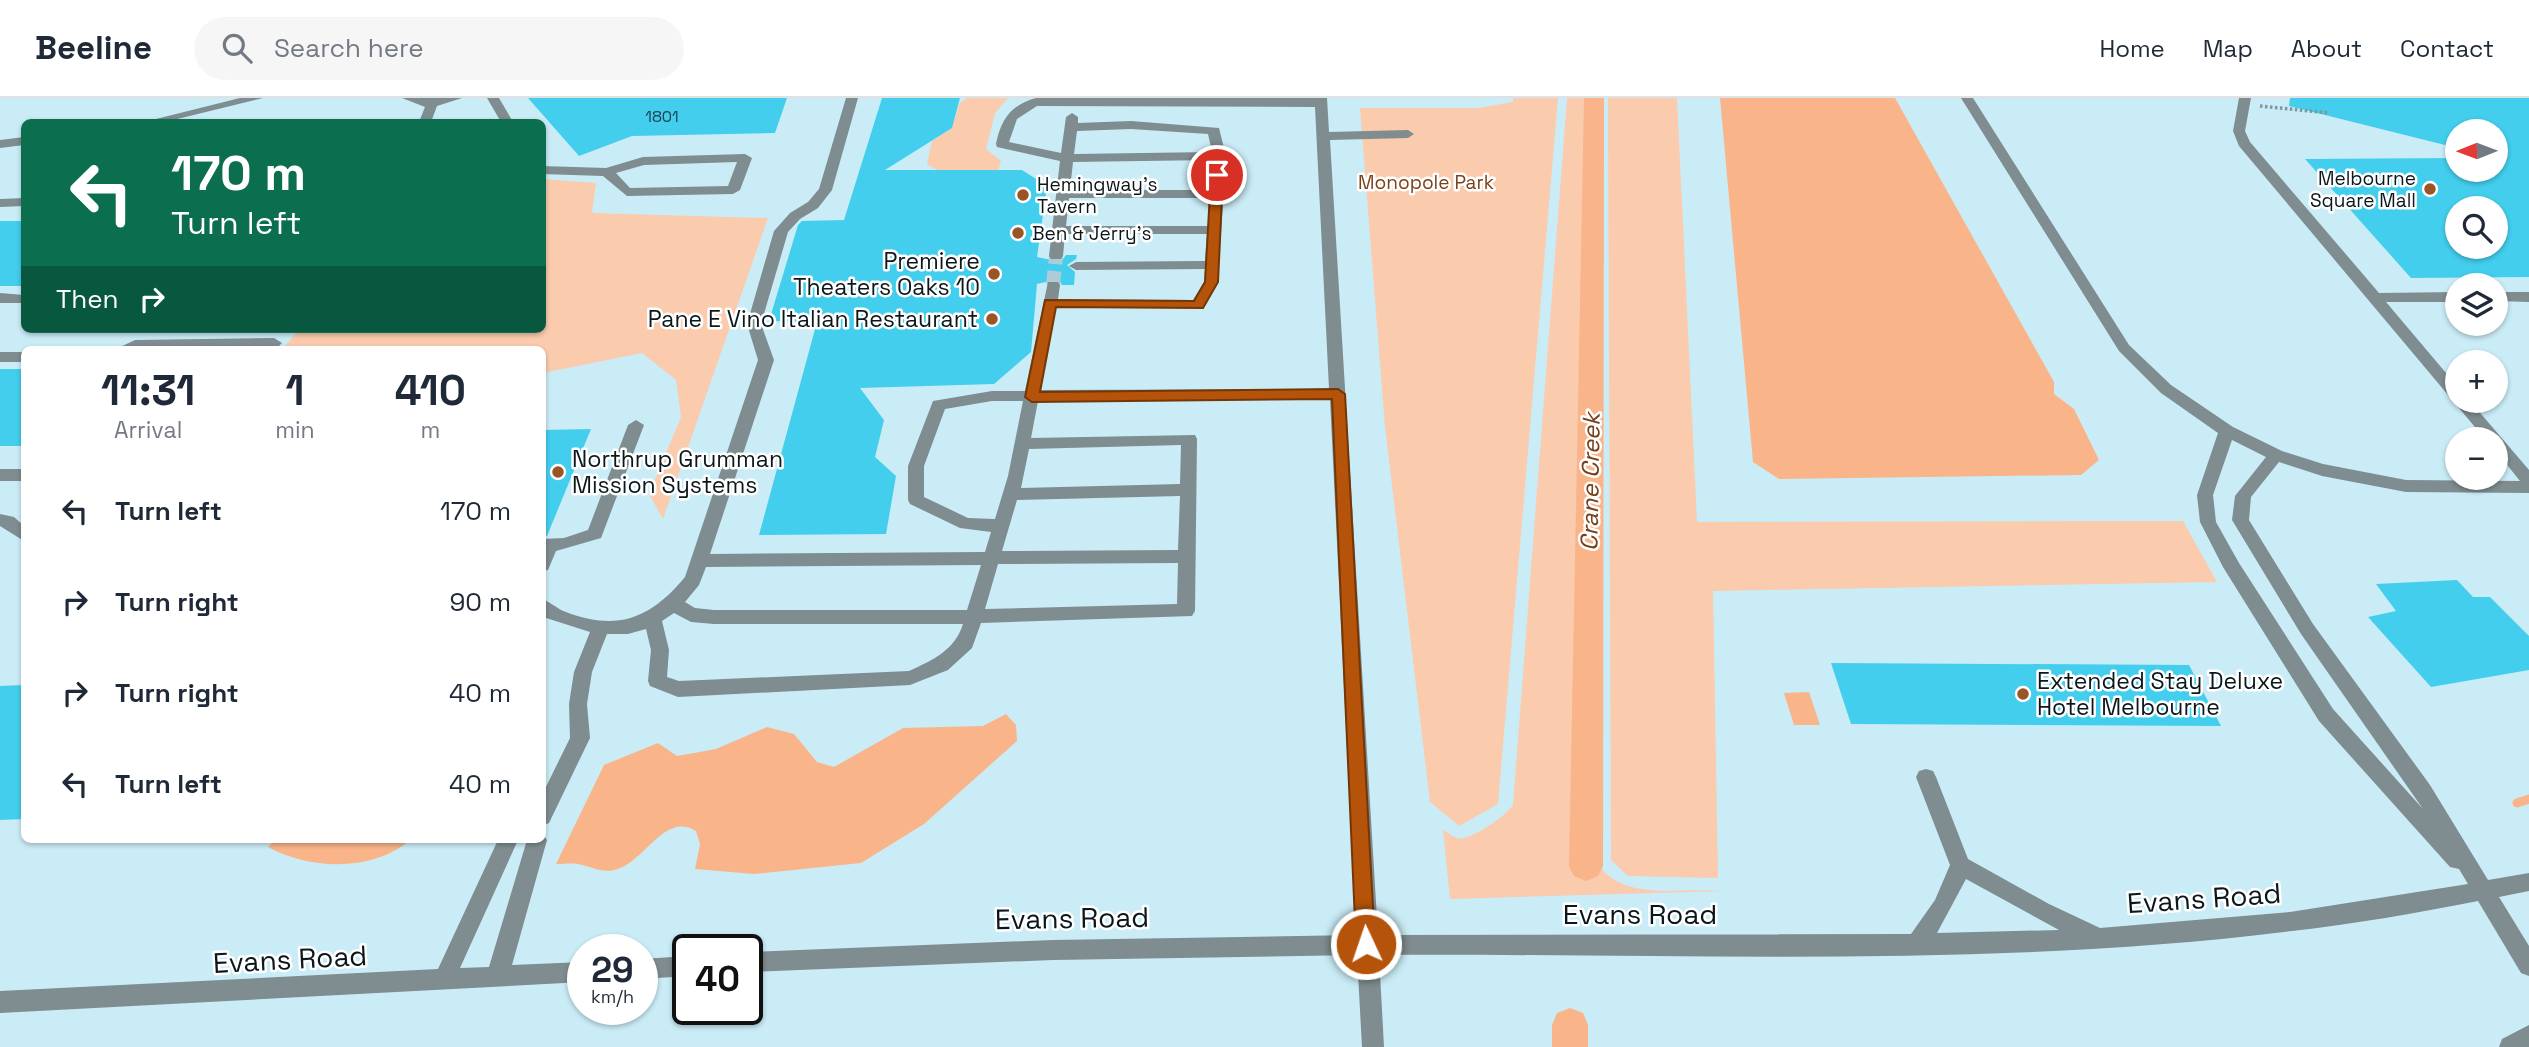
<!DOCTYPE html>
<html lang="en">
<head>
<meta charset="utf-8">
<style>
  :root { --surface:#fff; --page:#f6f6f7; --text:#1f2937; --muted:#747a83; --line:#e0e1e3 }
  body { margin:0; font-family:"Space Grotesk",sans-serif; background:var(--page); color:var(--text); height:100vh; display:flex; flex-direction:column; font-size:26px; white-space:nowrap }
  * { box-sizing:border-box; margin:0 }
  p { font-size:23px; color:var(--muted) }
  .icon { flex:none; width:38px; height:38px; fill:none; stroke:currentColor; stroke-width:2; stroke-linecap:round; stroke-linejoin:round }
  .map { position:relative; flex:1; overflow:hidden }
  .drawer { position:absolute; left:21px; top:248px; width:525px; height:497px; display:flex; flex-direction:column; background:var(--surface); border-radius:10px; box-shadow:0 2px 5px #0004 }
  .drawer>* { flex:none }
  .hud { position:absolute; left:21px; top:21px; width:525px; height:214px; border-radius:10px; box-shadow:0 2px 5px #0004; background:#0b6e4f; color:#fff; overflow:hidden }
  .needle { width:46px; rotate:269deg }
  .buttons { position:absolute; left:2445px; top:21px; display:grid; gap:14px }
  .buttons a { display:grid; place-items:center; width:63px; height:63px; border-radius:50%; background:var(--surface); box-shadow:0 2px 5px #0004; font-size:35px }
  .speed { position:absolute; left:567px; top:836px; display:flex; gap:14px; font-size:35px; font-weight:700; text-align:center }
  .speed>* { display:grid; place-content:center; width:91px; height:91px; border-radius:50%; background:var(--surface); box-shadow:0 2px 5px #0004; line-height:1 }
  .speed small { font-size:18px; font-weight:400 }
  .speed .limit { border:4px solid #111; border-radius:10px; background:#fff; color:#111 }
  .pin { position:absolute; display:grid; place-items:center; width:60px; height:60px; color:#fff; margin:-30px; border:4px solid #fff; border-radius:50%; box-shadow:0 2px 7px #0007 }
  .me { position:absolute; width:77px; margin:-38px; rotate:357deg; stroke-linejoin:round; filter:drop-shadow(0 0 5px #0008) }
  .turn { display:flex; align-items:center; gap:24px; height:147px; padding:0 35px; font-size:32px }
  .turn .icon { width:91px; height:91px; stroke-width:2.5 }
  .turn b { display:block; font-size:49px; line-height:60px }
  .then { display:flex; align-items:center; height:66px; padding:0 35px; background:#0003; gap:14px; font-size:26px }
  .eta { display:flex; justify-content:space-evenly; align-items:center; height:119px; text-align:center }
  .eta b { font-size:42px; font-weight:600; line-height:49px }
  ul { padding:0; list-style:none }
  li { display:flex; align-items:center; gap:21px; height:91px; padding:0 35px }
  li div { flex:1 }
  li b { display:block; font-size:26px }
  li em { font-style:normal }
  header { display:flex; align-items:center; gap:42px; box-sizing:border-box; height:98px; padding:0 35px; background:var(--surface); border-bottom:2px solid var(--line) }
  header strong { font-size:33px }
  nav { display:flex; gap:38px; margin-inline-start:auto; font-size:24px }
  .search { width:490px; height:63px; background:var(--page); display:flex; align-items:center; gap:18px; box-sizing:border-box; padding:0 24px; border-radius:38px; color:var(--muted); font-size:26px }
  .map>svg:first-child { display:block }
  .green { fill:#fbcbae }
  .water { fill:#fab489 }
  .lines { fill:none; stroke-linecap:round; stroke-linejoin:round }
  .stream { stroke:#fab489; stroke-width:9 }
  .canal { fill:#fab489; fill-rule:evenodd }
  .building { fill:#43ceee; fill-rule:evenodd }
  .minor-tunnel { stroke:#adccd5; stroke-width:14; stroke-dasharray:14 7; stroke-linecap:butt }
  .path { stroke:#7e979f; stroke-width:3.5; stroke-dasharray:2.5 2.5; stroke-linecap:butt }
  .minor { fill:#7f8c90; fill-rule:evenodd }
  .route { fill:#b45309; stroke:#753606; stroke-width:2 }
  .poi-dot { fill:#995526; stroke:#fff; stroke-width:2.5 }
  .labels { text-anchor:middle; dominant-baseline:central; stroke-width:5; stroke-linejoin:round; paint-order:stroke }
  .far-number-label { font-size:16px; fill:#194550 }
  .far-poi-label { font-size:19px; fill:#0b171b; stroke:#fff; text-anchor:start }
  .far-park-label { font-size:19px; fill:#79421b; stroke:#fff }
  .poi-label { font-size:23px; fill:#0b171b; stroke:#fff; text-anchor:end }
  .water-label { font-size:24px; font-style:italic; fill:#774019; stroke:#fff }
  .near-street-label { font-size:28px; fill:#0b171b; stroke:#fff }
</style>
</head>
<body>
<header>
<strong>Beeline</strong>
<div class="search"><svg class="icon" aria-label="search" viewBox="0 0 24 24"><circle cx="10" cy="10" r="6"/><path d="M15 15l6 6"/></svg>Search here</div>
<nav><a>Home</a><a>Map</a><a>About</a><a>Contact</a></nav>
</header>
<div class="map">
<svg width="2529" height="949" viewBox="0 0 2529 949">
  <rect width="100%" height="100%" fill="#caecf6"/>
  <!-- green -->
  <g class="green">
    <path d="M967 0H1008L995 15 986 51 1001 63 998 72H937L927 66 932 43 952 30 959 6Z"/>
    <path d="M1513 0H1558L1498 706 1459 728 1430 704 1385 329 1360 10H1478L1513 4Z"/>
    <path d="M1567 0H1598L1595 760C1617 806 1681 789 1722 793L1450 801 1443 731C1449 736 1456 742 1464 740 1479 736 1504 719 1513 707Z"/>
    <path d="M1608 0H1677L1697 424 2183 423 2217 484 1713 493 1718 780 1628 778 1611 762Z"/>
    <path d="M543 81 596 85 592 115 768 120 663 421 649 396 681 319 676 282 642 255 543 275 542 252H282L299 231H542Z"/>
  </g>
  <!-- water -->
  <g class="water">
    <path d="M1720 0H1895L2054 284V296L2074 311 2099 362 2081 377 1779 381 1753 364Z"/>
    <path d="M1809 594 1820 627H1794L1784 595Z"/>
    <path d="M1006 616 1016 627 1017 643 924 726 861 765 754 776 695 771 700 746 696 733C666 714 647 759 620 770 604 777 594 769 578 766 572 765 563 766 556 766L604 667 658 645 677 658 716 651 767 629 794 636 817 664 834 669 903 630 983 628Z"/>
    <path d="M275 742H410C373 774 310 772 268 749Z"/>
  </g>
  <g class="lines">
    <!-- stream -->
    <path class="stream" d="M2517 705 2529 701"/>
    <!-- canal -->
    <g class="canal">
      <path d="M1584 0H1604L1603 768 1598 778 1586 783 1574 778 1569 768Z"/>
      <path d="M1570 910 1583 915 1588 927V949H1552V927L1557 915Z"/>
    </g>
  </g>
  <!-- building -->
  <g class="building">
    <path d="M528 0H787L775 35 632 38 579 58Z"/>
    <path d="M882 0H960L952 30 885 72H1022L1047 88 1037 159 1061 164 1066 157H1077L1076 161 1067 167 1075 174 1074 187H1062L1058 181 1037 186 1031 254 994 286 860 290 884 322 875 359 896 378 886 436 759 437 817 224 769 223 798 127 802 123 844 122Z"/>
    <path d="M2290 0H2529V179L2411 180 2305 61 2457 60V72H2496V33H2457V50L2289 8ZM2457 110H2496V149H2457Z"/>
    <rect x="0" y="123" width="24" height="65"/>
    <rect x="0" y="271" width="24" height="77"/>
    <path d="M591 331 547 438H542V332Z"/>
    <path d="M2457 482 2473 499H2490L2529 538V572L2431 589 2368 519 2396 513 2376 486Z"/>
    <path d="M1831 565 2189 567 2221 628 1851 626Z"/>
    <path d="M24 587V721L0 722V588Z"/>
  </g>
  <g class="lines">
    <!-- minor-tunnel -->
    <path class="minor-tunnel" d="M1053 187 1056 158"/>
    <!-- path -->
    <path class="path" d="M2260 8 2329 15"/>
    <!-- minor -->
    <g class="minor">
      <path d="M240 0H263L165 24H144Z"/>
      <path d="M402 0H462L437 8 431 24H419L425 9Z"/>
      <path d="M487 0H499L513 24H501Z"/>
      <path d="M846 0H858L832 92 818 110 800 121 788 134 761 226 774 262 710 456 985 454 991 434 960 430 910 406 908 402V368L933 303 992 293H1025L1048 184H1058L1060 187 1058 201 1193 202 1204 184 1205 171 1076 172 1069 168 1076 164 1205 163 1207 136H1065L1063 158 1061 161H1051L1049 158 1060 63 997 49 996 46C1001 21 1011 7 1036 0H1327L1329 34 1408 32 1414 36 1408 40 1330 42 1378 837 1911 836 1935 802 1950 767 1916 679 1919 673 1926 671 1933 673 1936 679 1968 761 2049 806 2100 830 2290 814 2468 786 2459 771 2450 769 2319 623 2223 469 2200 424 2197 397 2218 335 2161 295 2119 253 1961 0H1973L2129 247 2171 287 2233 329 2282 353 2323 366 2406 382 2520 383 2496 353V341H2485L2239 48 2233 33 2239 0H2251L2245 33 2250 44 2379 195 2457 194V204H2386L2457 288V303H2470L2529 372V395L2406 394 2322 378 2279 364 2251 399 2249 422 2313 526 2430 687 2488 782 2529 775V793L2499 799 2529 848V878L2521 875 2478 803C2416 815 2355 826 2292 833 1990 871 1682 855 1379 857L1384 949H1362L1357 857 1053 862 747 874V854L1053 842 1356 837 1330 301 1038 303 1031 340 1195 337 1197 341 1195 513 1192 518 981 525 972 550 948 572 910 587 678 599 650 588 648 583 651 552 646 531 628 536H607L592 574 587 606 590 640 549 725 542 728V697L570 640 569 606 574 574 590 534 543 519 542 501C551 504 557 511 566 514 618 534 651 520 685 479L758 262 747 226 774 133 790 115 808 104 819 91ZM1037 8 1315 9 1329 291 1040 292 1056 210H1203L1218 184 1226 58 1219 30 1131 23 1078 25V19L1072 15 1066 19 1061 55 1009 44 1017 21ZM1131 31 1208 36 1212 54 1074 56 1077 33ZM1212 62 1210 92H1070L1073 64ZM1069 100H1210L1208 128H1066ZM992 303H1023L1008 378 995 421 968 420 924 399V368L945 311ZM2232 342 2266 359 2235 398 2232 422 2301 536 2423 711 2333 611 2239 465 2216 424 2213 397ZM1181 347 1180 386 1021 390 1029 351ZM1180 398 1178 452 1002 453 1017 402ZM1178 465 1177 506 985 511 998 466ZM981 467 967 512H714L695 510 685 504 699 487 706 469ZM674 515 691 524 714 526H963C955 552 933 562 909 573L679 583 667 579 669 552 662 523ZM1966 781 2059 832 1937 835Z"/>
      <path d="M24 39V47L0 50V42Z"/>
      <path d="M745 56 752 60 740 92 733 96 627 98 603 78 542 76V68L606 70 643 59ZM737 64 728 88 630 90 616 75 644 67Z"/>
      <path d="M24 100V108L0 109V101Z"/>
      <path d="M2496 194H2529V204L2496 203Z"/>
      <path d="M0 195 24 197V205H0Z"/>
      <path d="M274 240 282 245 279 248 114 252 135 242Z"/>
      <rect x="0" y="254" width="24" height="10"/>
      <path d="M636 322 644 327 601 440 556 453 548 472 542 473V441L564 440 588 432 628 327Z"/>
      <rect x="0" y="371" width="24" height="12"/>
      <path d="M0 416 14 419 24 428V443L0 428Z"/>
      <path d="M542 735 547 742 512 867 583 864V884L0 915V893L438 871 498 742H518L460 870 489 869 527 742H542Z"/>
      <path d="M688 858V878L642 881V861Z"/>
      <path d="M2529 927V949H2499L2502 941Z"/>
    </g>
  </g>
  <!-- route -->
  <path class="route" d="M1217 74 1223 77 1218 184 1203 210 1056 209 1040 294 1338 291 1345 296 1375 846 1373 853 1366 856 1359 853 1356 846 1332 301 1032 304 1025 299 1045 202 1194 203 1205 184 1211 77Z"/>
  <!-- markers -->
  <g class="poi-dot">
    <circle cx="2430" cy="91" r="7"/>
    <circle cx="1023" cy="97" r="7"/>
    <circle cx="1018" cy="135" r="7"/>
    <circle cx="994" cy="176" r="7"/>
    <circle cx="992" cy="221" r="7"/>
    <circle cx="558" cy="374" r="7"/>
    <circle cx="2023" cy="596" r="7"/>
  </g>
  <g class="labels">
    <!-- far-number labels -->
    <g class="far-number-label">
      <text x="662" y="18">1801</text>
    </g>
    <!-- far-poi labels -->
    <g class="far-poi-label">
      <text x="2416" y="80" text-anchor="end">Melbourne<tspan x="2416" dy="22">Square Mall</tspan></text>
      <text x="1037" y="86">Hemingway's<tspan x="1037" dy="22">Tavern</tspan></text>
      <text x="1032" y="135">Ben &amp; Jerry's</text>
    </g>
    <!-- far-park labels -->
    <g class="far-park-label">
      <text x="1426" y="84">Monopole Park</text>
    </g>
    <!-- poi labels -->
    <g class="poi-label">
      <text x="980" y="163">Premiere<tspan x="980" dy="26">Theaters Oaks 10</tspan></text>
      <text x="978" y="221">Pane E Vino Italian Restaurant</text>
      <text x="572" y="361" text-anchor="start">Northrup Grumman<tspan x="572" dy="26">Mission Systems</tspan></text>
      <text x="2037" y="583" text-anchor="start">Extended Stay Deluxe<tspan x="2037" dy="26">Hotel Melbourne</tspan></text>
    </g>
    <!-- water labels -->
    <g class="water-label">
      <text transform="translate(1590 384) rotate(-89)">Crane Creek</text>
    </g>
    <!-- near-street labels -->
    <g class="near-street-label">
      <text transform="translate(2204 800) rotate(-4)">Evans Road</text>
      <text x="1640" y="816">Evans Road</text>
      <text transform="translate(1072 820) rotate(-1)">Evans Road</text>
      <text transform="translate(290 861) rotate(-3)">Evans Road</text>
    </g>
  </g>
</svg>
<div class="buttons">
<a><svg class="needle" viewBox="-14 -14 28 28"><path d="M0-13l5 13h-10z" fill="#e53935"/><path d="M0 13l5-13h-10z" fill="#747a83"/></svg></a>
<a><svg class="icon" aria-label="search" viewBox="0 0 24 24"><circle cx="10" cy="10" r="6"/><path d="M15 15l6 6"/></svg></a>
<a><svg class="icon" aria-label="layers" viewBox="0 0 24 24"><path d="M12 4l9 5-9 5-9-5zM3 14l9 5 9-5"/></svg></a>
<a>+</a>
<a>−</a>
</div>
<div class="speed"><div>29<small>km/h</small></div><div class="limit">40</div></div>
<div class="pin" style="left:1217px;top:77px;background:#d93025"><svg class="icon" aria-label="arrive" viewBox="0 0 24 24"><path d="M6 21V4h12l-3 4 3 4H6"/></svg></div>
<svg class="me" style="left:1366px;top:846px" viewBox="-20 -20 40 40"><circle r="17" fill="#b45309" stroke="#fff" stroke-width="3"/><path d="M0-11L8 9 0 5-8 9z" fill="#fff"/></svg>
<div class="hud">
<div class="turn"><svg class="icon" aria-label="left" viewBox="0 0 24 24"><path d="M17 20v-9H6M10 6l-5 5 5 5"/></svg><div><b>170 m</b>Turn left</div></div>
<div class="then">Then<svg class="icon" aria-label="right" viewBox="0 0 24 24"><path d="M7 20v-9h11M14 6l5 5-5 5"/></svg></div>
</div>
<section class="drawer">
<div class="eta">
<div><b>11:31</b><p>Arrival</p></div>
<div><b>1</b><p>min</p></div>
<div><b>410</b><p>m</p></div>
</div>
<ul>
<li><svg class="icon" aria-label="left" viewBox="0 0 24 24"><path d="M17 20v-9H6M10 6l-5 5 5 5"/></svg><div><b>Turn left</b></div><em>170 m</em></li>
<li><svg class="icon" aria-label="right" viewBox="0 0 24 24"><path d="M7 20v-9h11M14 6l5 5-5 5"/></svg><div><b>Turn right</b></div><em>90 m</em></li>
<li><svg class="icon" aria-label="right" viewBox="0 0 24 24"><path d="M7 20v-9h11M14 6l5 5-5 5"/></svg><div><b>Turn right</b></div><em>40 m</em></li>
<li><svg class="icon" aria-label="left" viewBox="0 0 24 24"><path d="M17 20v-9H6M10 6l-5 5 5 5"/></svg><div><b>Turn left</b></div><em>40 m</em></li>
</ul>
</section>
</div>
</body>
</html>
